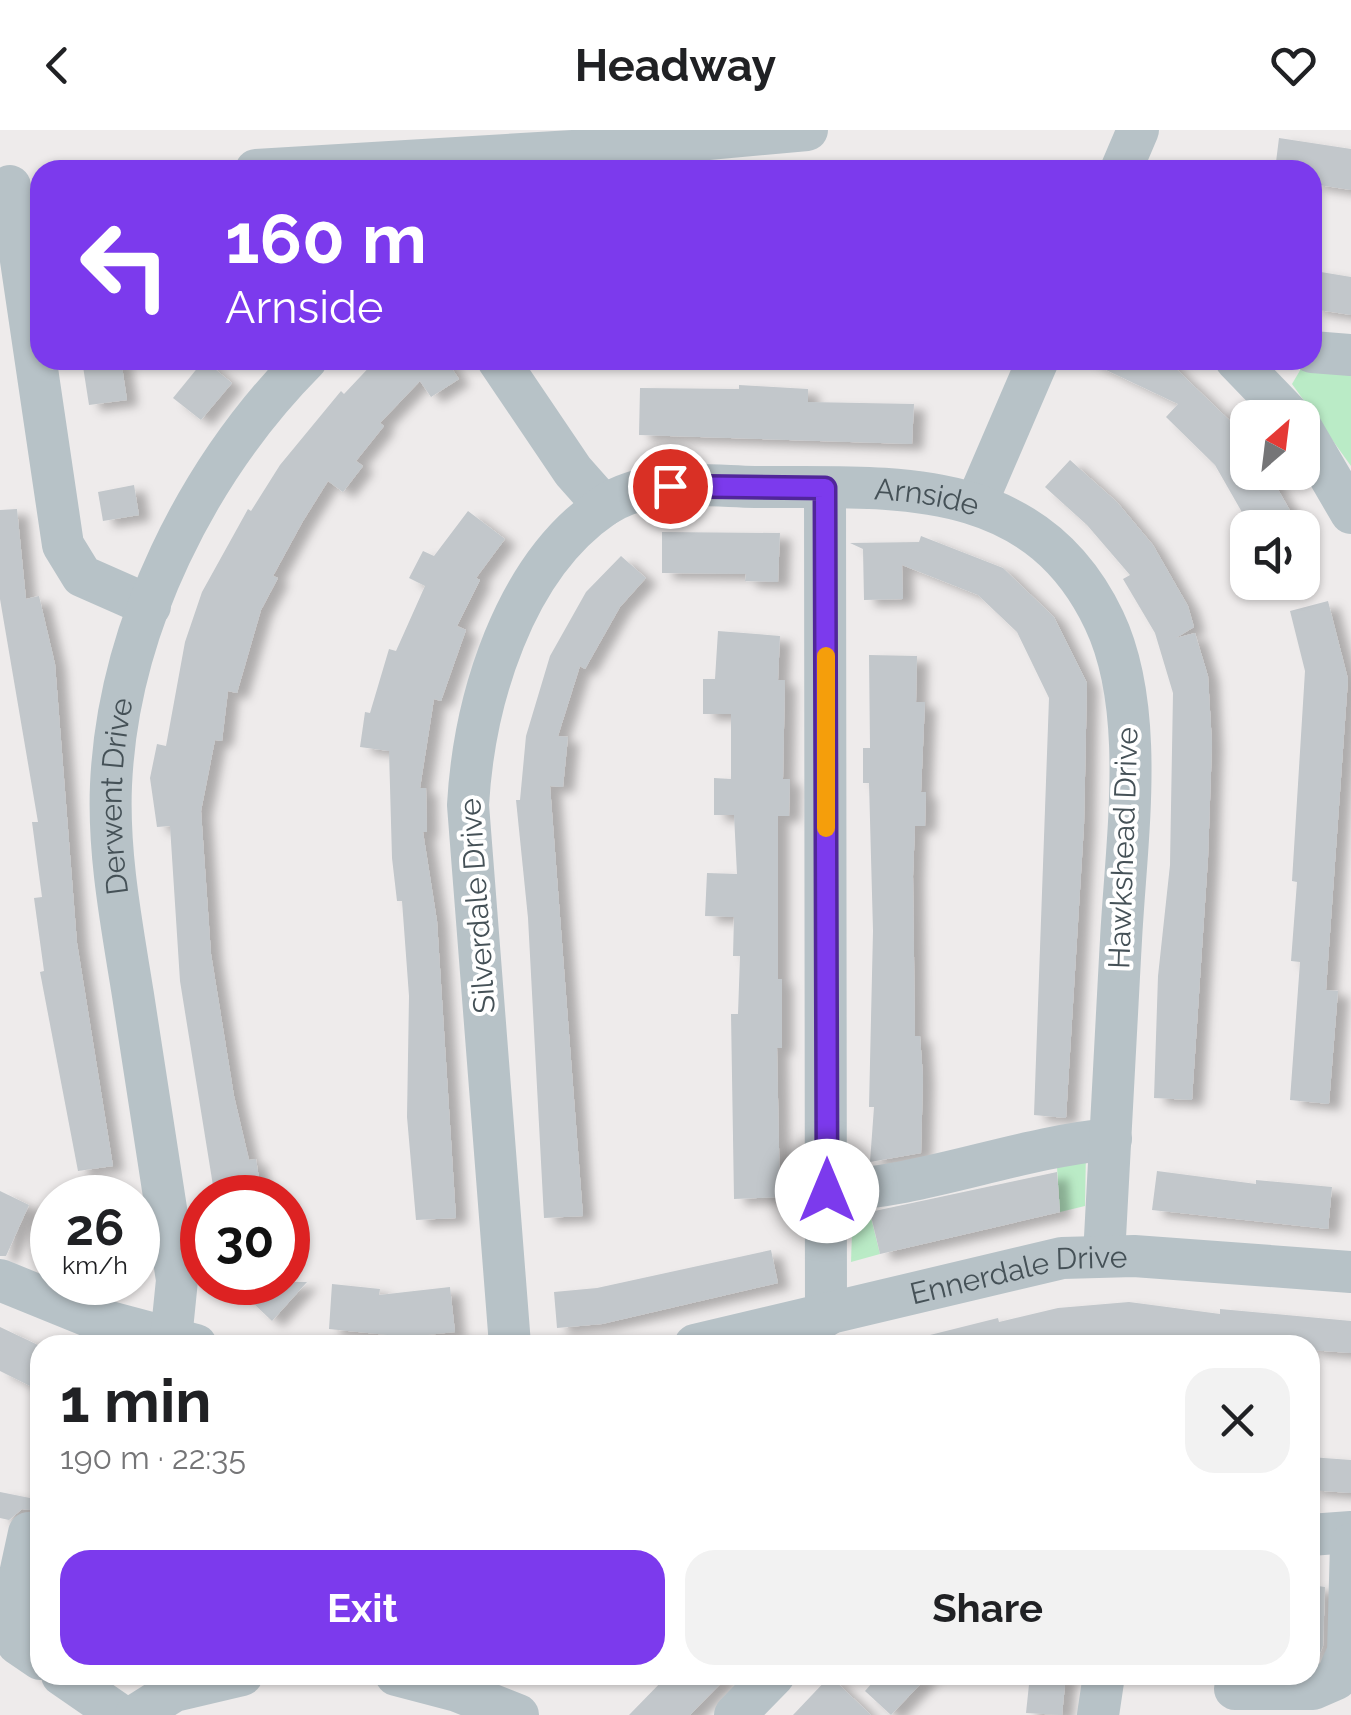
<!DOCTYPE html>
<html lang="en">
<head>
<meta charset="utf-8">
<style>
  :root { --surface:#fff; --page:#f2f2f2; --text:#202124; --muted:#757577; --accent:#7c3aed }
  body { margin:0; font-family:Raleway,sans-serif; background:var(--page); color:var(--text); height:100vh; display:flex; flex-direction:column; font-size:38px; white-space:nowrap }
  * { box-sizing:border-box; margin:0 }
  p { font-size:32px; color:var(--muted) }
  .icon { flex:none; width:55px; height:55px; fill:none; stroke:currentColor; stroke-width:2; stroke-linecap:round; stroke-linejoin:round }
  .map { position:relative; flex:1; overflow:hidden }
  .sheet { position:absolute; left:30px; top:1205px; width:1290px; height:350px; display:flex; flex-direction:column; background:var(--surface); border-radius:30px; box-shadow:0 2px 8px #0004 }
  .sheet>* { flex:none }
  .top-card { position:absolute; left:30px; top:30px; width:1292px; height:210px; border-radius:30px; box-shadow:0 2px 8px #0004; background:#7c3aed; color:#fff; overflow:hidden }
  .needle { width:65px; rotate:28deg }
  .controls { position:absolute; left:1230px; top:270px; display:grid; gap:20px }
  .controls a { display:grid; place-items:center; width:90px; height:90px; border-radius:20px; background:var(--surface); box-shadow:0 2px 8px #0004; font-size:50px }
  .speed { position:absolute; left:30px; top:1045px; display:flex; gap:20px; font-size:50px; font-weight:700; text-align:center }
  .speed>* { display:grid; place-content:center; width:130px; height:130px; border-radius:50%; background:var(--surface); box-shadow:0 2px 8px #0004; line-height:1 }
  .speed small { font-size:25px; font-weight:400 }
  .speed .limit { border:15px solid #d22; background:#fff; color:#111 }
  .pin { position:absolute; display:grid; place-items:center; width:85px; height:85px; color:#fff; margin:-42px; border:5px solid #fff; border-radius:50%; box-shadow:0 2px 10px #0007 }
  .me { position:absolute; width:110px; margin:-55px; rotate:0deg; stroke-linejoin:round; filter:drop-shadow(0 0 8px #0008) }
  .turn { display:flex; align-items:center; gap:35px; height:210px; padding:0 30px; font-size:45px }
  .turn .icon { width:130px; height:130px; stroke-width:2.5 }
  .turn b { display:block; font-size:70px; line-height:85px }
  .round { display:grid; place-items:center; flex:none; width:105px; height:105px; border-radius:30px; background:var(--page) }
  .summary { display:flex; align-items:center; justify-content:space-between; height:170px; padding:0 30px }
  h1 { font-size:60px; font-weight:700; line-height:75px }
  .primary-button { display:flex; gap:20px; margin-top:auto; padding:20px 30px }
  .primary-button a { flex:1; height:115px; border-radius:30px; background:var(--accent); color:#fff; font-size:40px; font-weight:700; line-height:115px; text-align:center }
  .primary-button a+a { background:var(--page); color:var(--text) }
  header { display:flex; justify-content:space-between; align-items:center; height:130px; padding:0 30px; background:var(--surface); font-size:45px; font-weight:700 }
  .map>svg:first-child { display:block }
  .green { fill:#baebc6 }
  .building { fill:#c2c7cb; filter:url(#shadow) }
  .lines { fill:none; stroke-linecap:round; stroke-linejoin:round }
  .minor { stroke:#b7c2c7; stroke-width:42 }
  .route-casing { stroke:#51269a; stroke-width:25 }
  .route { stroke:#7c3aed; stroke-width:18 }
  .slow { stroke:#f59e0b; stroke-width:18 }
  .labels { text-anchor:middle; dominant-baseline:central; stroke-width:8; stroke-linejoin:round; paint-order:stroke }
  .street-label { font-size:30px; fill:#455157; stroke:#fff }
</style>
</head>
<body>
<header><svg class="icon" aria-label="back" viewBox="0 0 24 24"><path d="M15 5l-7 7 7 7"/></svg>Headway<svg class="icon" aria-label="heart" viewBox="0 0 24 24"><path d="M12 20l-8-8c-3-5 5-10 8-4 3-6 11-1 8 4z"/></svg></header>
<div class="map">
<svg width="1351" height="1585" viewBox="0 0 1351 1585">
  <defs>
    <filter id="shadow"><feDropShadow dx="11" dy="6" stdDeviation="5" flood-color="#0004"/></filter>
  </defs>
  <rect width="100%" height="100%" fill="#eeebeb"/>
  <!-- green -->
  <g class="green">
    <path d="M1351 236V336L1292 254 1302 237Z"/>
    <path d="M1086 1019 1085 1076 1060 1082 1056 1022Z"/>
    <path d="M866 1067 880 1124 851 1132 853 1072Z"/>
  </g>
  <!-- building -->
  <g class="building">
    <path d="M1279 8 1351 19V60L1312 54V40H1275Z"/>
    <path d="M1315 141 1351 147V185L1312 179Z"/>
    <path d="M82 230H121L127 270 89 275Z"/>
    <path d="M204 230 232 253 201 290 173 268Z"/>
    <path d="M376 230H446L459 249 431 267 420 251 380 293 384 296 356 331 363 336 343 362 328 351 303 391 273 446 278 448 261 480 237 563 228 561 222 611 215 610 201 681 211 824 234 966 249 1030 256 1029 262 1068H215L180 851 170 696 157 697 150 648 157 614 166 616 185 512 202 462 248 379 251 381 280 335 341 261 344 264Z"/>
    <path d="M1085 230H1167L1248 308V342H1268L1300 398H1251L1215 335 1166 287 1178 274Z"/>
    <path d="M739 255 808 259V272L914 274 912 314 639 305 640 258 739 259Z"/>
    <path d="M1070 330 1117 372 1153 415 1188 476 1194 497 1176 508 1195 503 1208 546 1212 614 1208 728 1192 970 1154 968 1158 846 1170 735 1173 563 1155 503 1123 449 1130 445 1087 395 1045 357Z"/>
    <path d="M134 355 139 385 103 391 98 362Z"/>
    <path d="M17 379 26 469 39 466 55 534 77 813 113 1036 78 1041 40 842 44 841 34 768 42 767 32 692H38L0 469V380Z"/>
    <path d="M468 381 505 409 476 448 480 450 457 496 466 500 441 571 434 569 420 658H426L427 702H423L437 791 456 1088 416 1090 407 987 409 866 402 771H397L392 728 389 621 360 617 365 582 370 583 389 519 396 521 425 456 409 448 423 421 434 426Z"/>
    <path d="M662 402 780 403 778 452 745 451 746 444 662 443Z"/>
    <path d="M921 406 1003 438 1054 487 1087 553 1084 695 1066 988 1034 985 1049 568 1017 502 978 465 902 435 903 469 864 470 863 419 850 413 919 412Z"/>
    <path d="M621 426 646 448 620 477 585 539 580 536 558 606 568 607 563 657 550 656 583 1086 544 1088 528 788 516 670H520L526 606 550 526 586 462Z"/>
    <path d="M1328 471 1348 549 1326 860 1338 861 1329 974 1290 970 1300 832 1291 831 1297 752 1292 751 1305 541 1290 481Z"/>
    <path d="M718 501 780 506 778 550H785L783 649H790L789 686H778V849H782V918H777L780 1067 734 1069 731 884H738L740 826H733L734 787 705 786 707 743 737 744 734 685H714V648L731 649V584H703V549H715Z"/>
    <path d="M869 525 917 526 916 572H925L921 662H926L925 696H915L913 746 915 906H920L923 947 921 1023 870 1032 874 977H869L873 801 869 653H863V618H870Z"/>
    <path d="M1157 1041 1256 1054V1050L1332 1057 1328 1099 1152 1080Z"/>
    <path d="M1057 1042 1060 1082 880 1124 870 1082Z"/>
    <path d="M0 1061 29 1075 6 1126H0Z"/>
    <path d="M771 1120 778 1153 602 1194 557 1198 554 1162 597 1158Z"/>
    <path d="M231 1152H307L272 1191Z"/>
    <path d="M332 1154 380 1159 379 1165 450 1157 455 1202 407 1207 329 1199Z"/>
    <path d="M1129 1172 1220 1184V1179L1351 1191V1223L1310 1220V1215L1203 1211 1195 1215 1138 1208 1078 1215H927L926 1206 998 1188 999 1192 1058 1178Z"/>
    <path d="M0 1197 40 1216V1261L0 1241Z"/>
    <path d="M1310 1327 1351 1330V1363L1310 1360Z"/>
    <path d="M0 1362 40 1370V1381L22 1379 9 1390 0 1388Z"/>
    <path d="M1310 1455 1325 1457 1323 1516 1317 1530 1310 1533Z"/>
    <path d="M668 1545H729L690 1585H629Z"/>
    <path d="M879 1545H929L891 1585 865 1561Z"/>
    <path d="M1030 1545H1066L1062 1585 1026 1583Z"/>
    <path d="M830 1546 871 1585H793Z"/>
  </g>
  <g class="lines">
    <!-- minor -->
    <g class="minor">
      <path d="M256 40 589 20 807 0"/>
      <path d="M1121 40 1138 0"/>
      <path d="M10 56 63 415 82 446 150 476"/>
      <path d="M1312 222 1351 225"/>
      <path d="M498 230 573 341 604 376"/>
      <path d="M1236 230 1292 288"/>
      <path d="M1302 299 1351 383"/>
      <path d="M825 358 826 1186"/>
      <path d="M976 374 1038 230"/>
      <path d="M827 1061C923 1058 1014 1018 1111 1009"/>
      <path d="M0 1150 91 1187 196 1215"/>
      <path id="s1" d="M171 1209 177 1150C163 1055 148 960 133 865 122 796 108 725 111 655 118 498 197 340 306 230"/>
      <path id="s2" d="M510 1215 468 675C474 571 513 438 604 376 647 347 706 356 755 357 891 358 1034 343 1104 490 1147 580 1126 712 1121 810 1115 915 1110 1020 1104 1126"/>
      <path id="s3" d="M695 1215 1062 1128 1134 1126 1351 1142"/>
      <path d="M29 1403 12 1481 18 1514 40 1529"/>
      <path d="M1310 1405 1351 1402"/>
      <path d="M62 1545 120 1585"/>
      <path d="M396 1545 457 1561 518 1585"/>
      <path d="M1235 1559H1313L1336 1549 1348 1522 1351 1414"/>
      <path d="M136 1585 174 1561 242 1545"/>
      <path d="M735 1585 774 1545"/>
      <path d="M1098 1585 1104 1545"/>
    </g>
  </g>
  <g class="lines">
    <!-- route casing -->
    <g class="route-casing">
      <path id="route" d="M670 356 825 358 827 1061"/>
    </g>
    <!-- route -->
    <use href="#route" class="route"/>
    <!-- slow -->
    <path class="slow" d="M826 526V698"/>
  </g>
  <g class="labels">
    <!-- street labels -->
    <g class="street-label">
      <text stroke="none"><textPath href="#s2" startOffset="1208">Arnside</textPath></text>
      <text stroke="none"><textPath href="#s1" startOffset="548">Derwent Drive</textPath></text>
      <text transform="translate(1123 718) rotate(-88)">Hawkshead Drive</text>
      <text transform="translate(477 776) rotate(-94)">Silverdale Drive</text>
      <text stroke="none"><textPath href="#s3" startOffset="332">Ennerdale Drive</textPath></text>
    </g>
  </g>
</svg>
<div class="controls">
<a><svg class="needle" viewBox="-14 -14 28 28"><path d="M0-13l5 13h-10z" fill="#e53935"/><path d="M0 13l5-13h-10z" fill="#757577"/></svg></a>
<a><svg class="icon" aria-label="sound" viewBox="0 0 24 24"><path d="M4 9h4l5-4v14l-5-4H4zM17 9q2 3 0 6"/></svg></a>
</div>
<div class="speed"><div>26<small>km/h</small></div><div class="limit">30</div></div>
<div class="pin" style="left:670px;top:356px;background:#d93025"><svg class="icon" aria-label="arrive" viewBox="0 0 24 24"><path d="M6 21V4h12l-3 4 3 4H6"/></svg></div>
<svg class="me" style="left:827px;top:1061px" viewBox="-20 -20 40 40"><circle r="19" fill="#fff"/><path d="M0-13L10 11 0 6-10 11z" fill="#7c3aed"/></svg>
<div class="top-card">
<div class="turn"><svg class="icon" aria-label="left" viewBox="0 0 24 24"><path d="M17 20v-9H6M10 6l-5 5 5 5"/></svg><div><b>160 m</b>Arnside</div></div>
</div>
<section class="sheet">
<div class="summary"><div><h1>1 min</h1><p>190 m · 22:35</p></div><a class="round"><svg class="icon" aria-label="close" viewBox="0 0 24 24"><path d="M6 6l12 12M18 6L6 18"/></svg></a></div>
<div class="primary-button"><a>Exit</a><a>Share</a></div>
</section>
</div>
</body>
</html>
